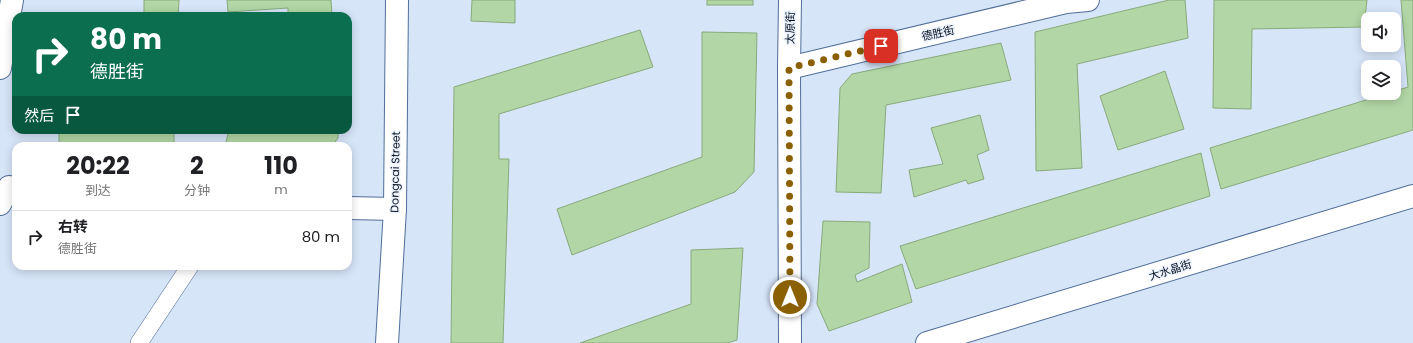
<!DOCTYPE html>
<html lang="zh">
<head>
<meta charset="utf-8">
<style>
  :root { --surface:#fff; --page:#f2f2f2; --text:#202124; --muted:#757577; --line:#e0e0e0 }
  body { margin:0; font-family:Poppins,"Noto Sans SC",sans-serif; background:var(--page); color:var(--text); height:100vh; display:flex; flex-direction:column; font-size:15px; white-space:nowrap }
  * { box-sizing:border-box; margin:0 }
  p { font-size:13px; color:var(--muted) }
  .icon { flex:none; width:22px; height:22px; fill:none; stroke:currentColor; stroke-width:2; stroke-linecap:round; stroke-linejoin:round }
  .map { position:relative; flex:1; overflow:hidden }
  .panel { position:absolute; left:12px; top:142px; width:340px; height:128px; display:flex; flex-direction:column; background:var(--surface); border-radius:12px; box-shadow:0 2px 10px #0003 }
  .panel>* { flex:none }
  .guide { position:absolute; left:12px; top:12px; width:340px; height:122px; border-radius:12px; box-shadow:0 2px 10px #0003; background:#0b6e4f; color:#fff; overflow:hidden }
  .tools { position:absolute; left:1361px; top:12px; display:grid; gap:8px }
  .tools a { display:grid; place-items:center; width:40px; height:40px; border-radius:8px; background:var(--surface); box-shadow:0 2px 10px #0003; font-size:20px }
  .pin { position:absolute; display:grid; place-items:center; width:34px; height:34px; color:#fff; margin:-17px; border-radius:8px; box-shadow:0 2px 6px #0006 }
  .me { position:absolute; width:44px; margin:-22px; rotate:0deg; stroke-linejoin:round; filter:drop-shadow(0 0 3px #0008) }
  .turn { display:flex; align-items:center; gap:14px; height:84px; padding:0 12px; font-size:18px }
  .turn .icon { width:52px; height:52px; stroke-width:2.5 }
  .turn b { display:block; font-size:28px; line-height:34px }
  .then { display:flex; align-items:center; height:38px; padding:0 12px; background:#0003; gap:8px; font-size:15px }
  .eta { display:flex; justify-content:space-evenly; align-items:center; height:68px; text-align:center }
  .eta b { font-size:24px; font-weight:700; line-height:28px }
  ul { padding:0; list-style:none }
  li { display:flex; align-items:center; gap:12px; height:52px; padding:0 12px; border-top:1px solid var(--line) }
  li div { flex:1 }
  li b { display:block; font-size:15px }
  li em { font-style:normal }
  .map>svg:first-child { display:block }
  .building { fill:#b2d6a5; stroke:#88aa7b }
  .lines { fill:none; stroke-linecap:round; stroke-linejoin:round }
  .street-casing { stroke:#506e99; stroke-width:18 }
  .secondary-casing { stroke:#506e99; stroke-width:24 }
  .street { stroke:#fff; stroke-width:17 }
  .secondary { stroke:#fff; stroke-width:22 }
  .route { stroke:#8b6003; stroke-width:7; stroke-dasharray:0 12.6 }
  .labels { text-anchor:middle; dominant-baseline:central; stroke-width:3; stroke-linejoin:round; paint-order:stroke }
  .street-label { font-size:11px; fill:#050f20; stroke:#ebf2fc }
</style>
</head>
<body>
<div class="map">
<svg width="1413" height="343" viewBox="0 0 1413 343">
  <rect width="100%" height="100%" fill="#d7e5f9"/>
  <!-- building -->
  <g class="building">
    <path d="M144 0H179L178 16H144Z"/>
    <path d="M227 0H331L332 16H288V8L228 12Z"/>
    <path d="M472 0H515V23L471 21Z"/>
    <rect x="707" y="0" width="46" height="5"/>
    <path d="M1169 0H1185L1188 38 1077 64 1082 168 1036 171 1035 32Z"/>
    <path d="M1214 0H1367L1364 27 1252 29 1251 109 1213 108Z"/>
    <path d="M1401 0H1413V130L1221 189 1210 148 1408 87Z"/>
    <path d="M640 30 653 67 499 114V159H509L503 343H451L454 87Z"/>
    <path d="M702 32 757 33 754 172 735 192 572 255 557 209 702 157Z"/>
    <path d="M1001 43 1011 80 886 105 881 193 836 192 840 88 852 74Z"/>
    <path d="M1165 71 1184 129 1118 150 1100 96Z"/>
    <path d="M980 115 989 150 977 155 984 179 968 184 966 180 914 197 909 170 943 164 931 128Z"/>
    <rect x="59" y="130" width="115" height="16"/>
    <path d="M229 130H338V138L332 146H225Z"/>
    <path d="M1201 153 1210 196 916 289 900 246Z"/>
    <path d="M823 221 870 222 869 268 855 275 857 282 902 264 912 302 829 331 817 304Z"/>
    <path d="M743 248 737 340 727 343H580L691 304V250Z"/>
  </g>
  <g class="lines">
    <!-- street casing -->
    <g class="street-casing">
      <path id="street" d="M139 343 190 266"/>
    </g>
    <!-- secondary casing -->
    <g class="secondary-casing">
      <g id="secondary">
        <path d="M0 68 12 0"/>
        <path d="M789 68 1066 2 1088 0"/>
        <path d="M0 204 9 187"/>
        <path d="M348 208 395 209"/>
        <path d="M387 343 395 209 397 0"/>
        <path d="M790 343 789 68 790 0"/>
        <path d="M927 343 1413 196"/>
      </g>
    </g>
    <!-- street -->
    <use href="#street" class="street"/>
    <!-- secondary -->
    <use href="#secondary" class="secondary"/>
  </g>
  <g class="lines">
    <!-- route -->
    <path class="route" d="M790 297 789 68 881 46"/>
  </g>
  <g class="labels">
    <!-- street labels -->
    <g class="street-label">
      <text transform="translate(790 28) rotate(-89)">太原街</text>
      <text transform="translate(938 33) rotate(-13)">德胜街</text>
      <text transform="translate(395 172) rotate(-89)">Dongcai Street</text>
      <text transform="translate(1170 270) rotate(-17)">大水晶街</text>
    </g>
  </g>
</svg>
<div class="tools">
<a><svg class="icon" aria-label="sound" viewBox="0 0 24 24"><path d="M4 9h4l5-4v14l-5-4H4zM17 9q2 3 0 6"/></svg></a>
<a><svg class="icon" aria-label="layers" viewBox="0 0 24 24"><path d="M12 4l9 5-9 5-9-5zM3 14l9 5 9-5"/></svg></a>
</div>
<div class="pin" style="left:881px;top:46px;background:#d93025"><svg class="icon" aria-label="arrive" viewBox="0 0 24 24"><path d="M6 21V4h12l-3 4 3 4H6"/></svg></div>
<svg class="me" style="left:790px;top:297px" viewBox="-20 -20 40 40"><circle r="17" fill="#8b6003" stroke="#fff" stroke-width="3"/><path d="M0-11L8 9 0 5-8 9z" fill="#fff"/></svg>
<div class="guide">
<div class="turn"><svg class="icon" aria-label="right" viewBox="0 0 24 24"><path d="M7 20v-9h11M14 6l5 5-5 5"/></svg><div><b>80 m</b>德胜街</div></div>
<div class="then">然后<svg class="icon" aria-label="arrive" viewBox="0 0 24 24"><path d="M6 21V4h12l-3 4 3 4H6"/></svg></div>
</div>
<section class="panel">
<div class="eta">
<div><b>20:22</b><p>到达</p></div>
<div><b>2</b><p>分钟</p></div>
<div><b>110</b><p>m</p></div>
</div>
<ul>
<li><svg class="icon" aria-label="right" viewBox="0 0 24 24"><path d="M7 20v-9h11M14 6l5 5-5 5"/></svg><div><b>右转</b><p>德胜街</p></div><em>80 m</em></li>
</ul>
</section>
</div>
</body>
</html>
